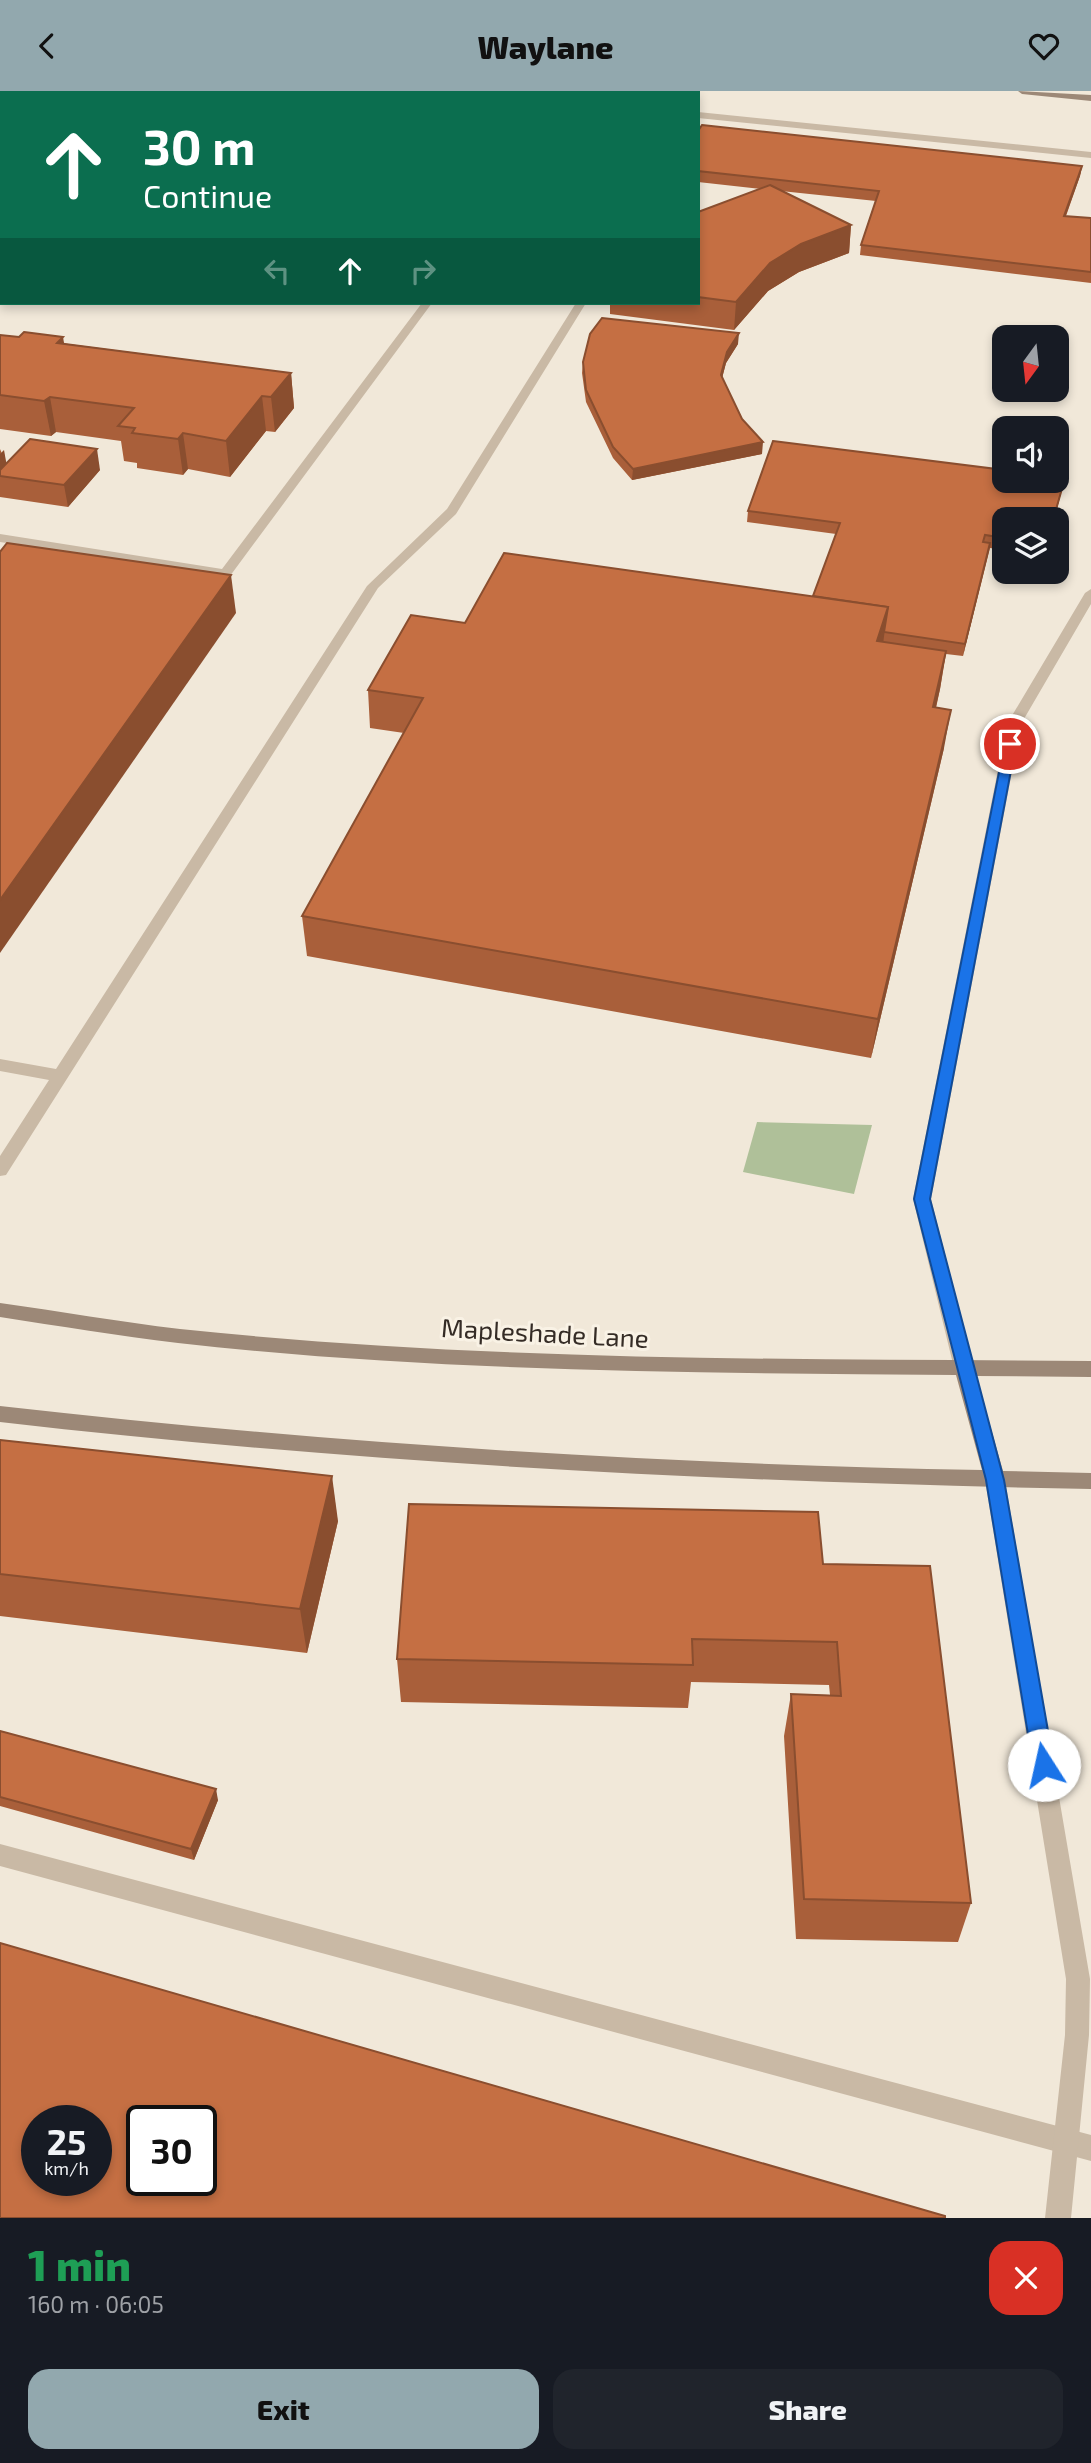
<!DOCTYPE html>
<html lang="en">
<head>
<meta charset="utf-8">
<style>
  :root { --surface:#171b24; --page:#20242c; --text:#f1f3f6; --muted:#9ea1a6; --accent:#92a8ae }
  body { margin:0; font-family:"Exo 2",sans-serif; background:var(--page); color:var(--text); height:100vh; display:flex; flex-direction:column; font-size:26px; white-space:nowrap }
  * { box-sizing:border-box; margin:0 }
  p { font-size:23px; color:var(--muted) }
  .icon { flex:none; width:38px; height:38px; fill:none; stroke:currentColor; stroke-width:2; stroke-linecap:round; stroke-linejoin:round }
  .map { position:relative; height:2127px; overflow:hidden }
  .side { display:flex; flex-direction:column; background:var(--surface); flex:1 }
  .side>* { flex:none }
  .banner { position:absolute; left:0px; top:0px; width:700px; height:214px; box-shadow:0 4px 10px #0003; background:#0b6e4f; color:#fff; overflow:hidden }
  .needle { width:46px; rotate:195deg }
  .buttons { position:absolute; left:992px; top:234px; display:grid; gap:14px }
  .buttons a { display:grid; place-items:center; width:77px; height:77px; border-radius:14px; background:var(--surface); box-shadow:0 4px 10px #0003; font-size:35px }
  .speed { position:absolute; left:21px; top:2014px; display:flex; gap:14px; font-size:35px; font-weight:700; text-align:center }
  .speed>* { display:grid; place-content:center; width:91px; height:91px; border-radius:50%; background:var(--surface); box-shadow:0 4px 10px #0003; line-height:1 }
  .speed small { font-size:18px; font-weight:400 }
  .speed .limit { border:4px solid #111; border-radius:10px; background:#fff; color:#111 }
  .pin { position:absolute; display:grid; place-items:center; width:60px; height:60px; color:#fff; margin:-30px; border:4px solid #fff; border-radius:50%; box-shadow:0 2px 7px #0007 }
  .me { position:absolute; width:77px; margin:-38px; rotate:350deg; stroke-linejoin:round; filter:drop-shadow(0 0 5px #0008) }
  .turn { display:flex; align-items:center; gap:24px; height:147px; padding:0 28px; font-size:32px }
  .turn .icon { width:91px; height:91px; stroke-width:2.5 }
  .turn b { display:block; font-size:49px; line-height:60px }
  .lanes { display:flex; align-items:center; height:66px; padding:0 28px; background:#0003; justify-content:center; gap:35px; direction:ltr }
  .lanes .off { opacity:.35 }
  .round { display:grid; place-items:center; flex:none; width:74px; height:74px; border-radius:21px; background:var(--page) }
  .summary { display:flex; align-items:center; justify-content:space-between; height:119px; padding:0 28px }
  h1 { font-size:42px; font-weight:800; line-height:52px; color:#1e9e55 }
  .cta { display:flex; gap:14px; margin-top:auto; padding:14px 28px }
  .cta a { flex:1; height:80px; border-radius:21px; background:var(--accent); color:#111; font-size:28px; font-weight:800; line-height:80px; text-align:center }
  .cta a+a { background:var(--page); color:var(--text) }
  header { display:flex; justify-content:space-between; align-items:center; height:91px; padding:0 28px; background:var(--accent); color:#111; font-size:32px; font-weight:800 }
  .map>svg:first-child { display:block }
  .green { fill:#afc099 }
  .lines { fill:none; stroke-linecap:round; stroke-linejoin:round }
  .service { fill:#c9b9a5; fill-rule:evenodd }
  .minor { fill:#c9b9a5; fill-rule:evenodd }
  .secondary { fill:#9c8877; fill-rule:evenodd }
  .wall { fill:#a95f3a }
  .shaded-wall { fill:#8a4e2f }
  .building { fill:#c56f43; stroke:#8a4e2f; stroke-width:2; fill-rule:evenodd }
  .route { fill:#1a73e8; stroke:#114b97; stroke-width:2 }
  .labels { text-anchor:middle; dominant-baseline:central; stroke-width:6; stroke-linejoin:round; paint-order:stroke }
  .street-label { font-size:26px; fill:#352c26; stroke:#f9f2e5 }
</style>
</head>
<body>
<header><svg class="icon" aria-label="back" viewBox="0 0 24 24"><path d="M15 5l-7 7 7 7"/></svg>Waylane<svg class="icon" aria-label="heart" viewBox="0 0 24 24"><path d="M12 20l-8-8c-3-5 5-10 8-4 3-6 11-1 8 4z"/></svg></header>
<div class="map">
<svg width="1091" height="2127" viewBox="0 0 1091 2127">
  <rect width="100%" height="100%" fill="#f1e8d9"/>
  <!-- green -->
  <path class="green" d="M757 1031 872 1034 854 1103 743 1081Z"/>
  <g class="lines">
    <!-- service -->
    <g class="service">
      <path d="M57 0H66L56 2Z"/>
      <path d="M123 0H147L148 2H124Z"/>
      <path d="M454 0H479L480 2H455Z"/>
      <path d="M691 0H700L698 3Z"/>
      <path d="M698 21 1091 61V67L698 27Z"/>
      <path d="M2 46V52L0 53V47Z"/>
      <path d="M0 139H2L0 147Z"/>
      <path d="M422 212H432L230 485 0 451V443L222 478Z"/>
      <path d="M576 212H586L456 423 378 497 6 1084 0 1085V1065L49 989 0 980V968L56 978 367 495 447 418Z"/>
      <path d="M1091 498V513L1021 633 931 1108 974 1277 971 1282 964 1285 957 1282 954 1277 913 1108 1007 633 1085 502Z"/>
      <path d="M0 1753 1091 2044V2070L0 1775Z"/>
    </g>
    <!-- minor -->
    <path class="minor" d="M995 1381 1002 1383 1005 1389 1090 1888 1089 1944 1071 2127H1045L1065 1944 1066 1888 985 1389 988 1383Z"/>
    <!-- secondary -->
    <g class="secondary">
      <path d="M1018 0 1091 4V10L1022 3Z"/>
      <path d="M0 1212C60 1220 119 1231 180 1238 482 1270 787 1268 1091 1270V1286L976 1285 1003 1380 1091 1382V1398C727 1391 363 1373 0 1331V1315C326 1352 654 1373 982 1379L956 1284C697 1282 436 1281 178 1252 119 1245 59 1235 0 1226Z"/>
    </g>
  </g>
  <!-- wall -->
  <g class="wall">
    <path d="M698 40 1082 75 1080 85 1066 125 1091 127V192L860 164 861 154 876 110 781 100 851 134 849 162 799 181 768 200 734 239 610 223V212H698V121L761 98 698 91Z"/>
    <path d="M0 244 291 282 294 317 275 341 266 340 230 386 188 378 183 384 137 377V372L124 370 121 350 56 341 51 345 0 338Z"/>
    <path d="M738 253 726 272 722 287 742 328 762 363 632 389 613 367 586 311 582 282 583 271Z"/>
    <path d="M0 358 6 372 100 379 68 416 0 406Z"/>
    <path d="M1062 398 1054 429H1004V459L990 457 963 565 946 563 940 598 936 617 944 657 871 967 307 865 302 825 404 642 370 637 368 599 465 532 813 505 836 443 747 431 748 420Z"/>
    <path d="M0 1349 338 1430 307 1562 0 1525Z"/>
    <path d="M823 1473 971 1812 958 1851 796 1848 784 1645 791 1603 830 1604 829 1594 691 1591 688 1617 401 1611 397 1568Z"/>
    <path d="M0 1640 218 1709 194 1769 0 1715Z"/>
  </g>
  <!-- shaded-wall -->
  <g class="shaded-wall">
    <path d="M1082 75 1080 85 1062 135 1064 125Z"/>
    <path d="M851 134 849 162 799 181 768 200 734 239 736 211 770 172 801 153Z"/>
    <path d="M739 242 738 253 726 272 720 295 721 284 727 261Z"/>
    <path d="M63 246 69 280 57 252Z"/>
    <path d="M291 282 294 317 275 341 271 306Z"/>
    <path d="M262 305 266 340 230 386 226 350Z"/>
    <path d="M50 306 56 341 51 345 44 310Z"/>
    <path d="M183 342 188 378 183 384 178 348Z"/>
    <path d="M763 351 762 363 632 389 633 378Z"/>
    <path d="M97 358 100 379 68 416 64 394Z"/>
    <path d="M4 359 8 381 0 385V363Z"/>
    <path d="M1065 387 1054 429H1053Z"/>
    <path d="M990 452 988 463 963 565 965 553Z"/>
    <path d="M231 484 236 522 0 862V809Z"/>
    <path d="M888 516 883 553 877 550Z"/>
    <path d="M946 560 940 598 927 654 933 616Z"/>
    <path d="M951 619 944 657 871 967 878 928Z"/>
    <path d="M332 1385 338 1430 307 1562 300 1518Z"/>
    <path d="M216 1698 218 1709 194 1769 191 1758Z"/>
  </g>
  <!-- building -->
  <g class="building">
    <path d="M702 34 1082 75 1064 125 1091 127V181L861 154 879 100 698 80V40Z"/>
    <path d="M770 94 851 134 801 153 770 172 736 211 698 206V121Z"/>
    <path d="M602 227 739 242 727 261 721 284 742 328 763 351 633 378 613 356 586 299 583 271 590 243Z"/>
    <path d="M24 241 63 246 57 252 291 282 271 306 262 305 226 350 183 342 178 348 132 342 135 337 118 335 134 317 50 306 44 310 0 304V244L19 246Z"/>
    <path d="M30 348 97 358 64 394 0 385V379Z"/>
    <path d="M773 350 1004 379V390H1057V386L1065 387 1053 429H1004V447L985 444 983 451 990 452 965 553 884 541 888 516 813 505 840 432 748 420Z"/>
    <path d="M7 452 231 484 0 809V461Z"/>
    <path d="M504 462 888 516 877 550 946 560 933 616 951 619 878 928 302 825 423 607 368 599 411 524 465 532Z"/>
    <path d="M0 1349 332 1385 300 1518 0 1483Z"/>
    <path d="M409 1413 818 1421 823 1473 930 1475 971 1812 804 1808 791 1603 841 1605 837 1551 692 1548 693 1574 397 1568Z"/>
    <path d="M0 1640 216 1698 191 1758 0 1706Z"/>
    <path d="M0 1852 945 2125V2127H0ZM37 2030H96V2090H37ZM142 2030H201V2090H142Z"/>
  </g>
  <!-- route -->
  <path class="route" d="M1005 651 1016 653 930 1108 1004 1389 1054 1674 1051 1681 1044 1684 1036 1681 1033 1674 986 1389 914 1108Z"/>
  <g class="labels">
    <!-- street labels -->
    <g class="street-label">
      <text transform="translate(545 1241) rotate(3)">Mapleshade Lane</text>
    </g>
  </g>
</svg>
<div class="buttons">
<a><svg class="needle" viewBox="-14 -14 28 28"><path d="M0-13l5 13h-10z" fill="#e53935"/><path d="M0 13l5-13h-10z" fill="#9ea1a6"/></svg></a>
<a><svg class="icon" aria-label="sound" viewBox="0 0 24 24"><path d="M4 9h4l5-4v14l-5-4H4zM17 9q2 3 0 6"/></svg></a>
<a><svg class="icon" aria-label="layers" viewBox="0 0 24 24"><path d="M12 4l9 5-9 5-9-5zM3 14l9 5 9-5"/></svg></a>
</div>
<div class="speed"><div>25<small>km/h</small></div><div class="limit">30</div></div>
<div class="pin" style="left:1010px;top:653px;background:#d93025"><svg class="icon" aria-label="arrive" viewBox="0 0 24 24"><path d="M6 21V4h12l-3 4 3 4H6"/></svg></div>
<svg class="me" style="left:1044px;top:1674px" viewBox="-20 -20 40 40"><circle r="19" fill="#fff"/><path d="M0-13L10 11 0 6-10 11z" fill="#1a73e8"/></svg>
<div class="banner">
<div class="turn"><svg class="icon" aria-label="ahead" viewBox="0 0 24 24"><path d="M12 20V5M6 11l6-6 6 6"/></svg><div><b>30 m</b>Continue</div></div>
<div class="lanes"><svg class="icon off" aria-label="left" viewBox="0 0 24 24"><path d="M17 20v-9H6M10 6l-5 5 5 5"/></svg><svg class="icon" aria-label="ahead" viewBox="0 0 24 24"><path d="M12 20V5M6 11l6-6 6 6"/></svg><svg class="icon off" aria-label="right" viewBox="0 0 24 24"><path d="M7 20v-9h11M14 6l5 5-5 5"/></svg></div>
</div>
</div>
<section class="side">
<div class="summary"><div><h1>1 min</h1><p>160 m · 06:05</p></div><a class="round" style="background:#d93025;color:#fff"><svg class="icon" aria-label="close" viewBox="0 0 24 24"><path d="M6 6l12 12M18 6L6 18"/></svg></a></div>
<div class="cta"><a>Exit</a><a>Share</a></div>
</section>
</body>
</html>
